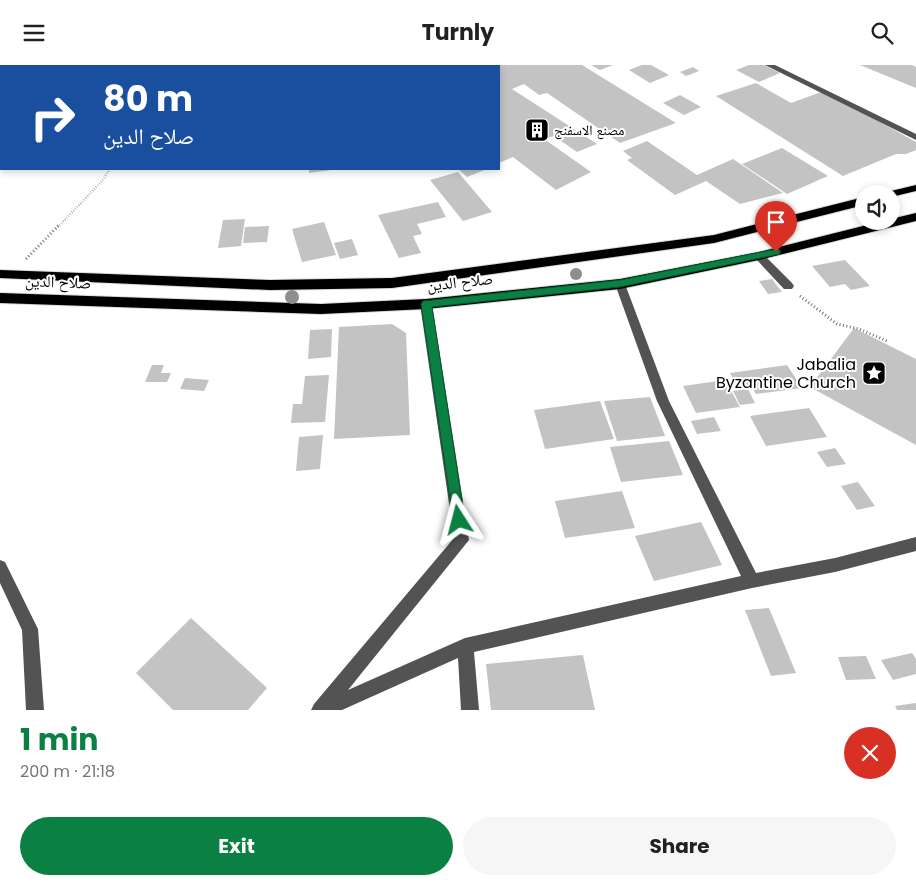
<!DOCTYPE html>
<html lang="en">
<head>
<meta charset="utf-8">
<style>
  :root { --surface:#fff; --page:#f6f6f6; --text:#202124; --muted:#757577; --accent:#0b8043 }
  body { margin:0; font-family:Poppins,"Noto Naskh Arabic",sans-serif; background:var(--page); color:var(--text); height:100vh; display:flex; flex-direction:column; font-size:19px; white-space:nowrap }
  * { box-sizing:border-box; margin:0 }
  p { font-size:16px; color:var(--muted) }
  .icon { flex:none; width:28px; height:28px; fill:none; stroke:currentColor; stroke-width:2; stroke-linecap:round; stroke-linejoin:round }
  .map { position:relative; height:645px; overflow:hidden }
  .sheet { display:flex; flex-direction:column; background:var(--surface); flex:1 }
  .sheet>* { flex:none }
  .top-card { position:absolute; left:0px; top:0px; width:500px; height:105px; box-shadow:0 2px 8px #0003; background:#1a4fa0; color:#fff; overflow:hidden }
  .tools { position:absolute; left:855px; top:120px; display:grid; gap:10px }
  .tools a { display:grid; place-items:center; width:45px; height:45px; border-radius:50%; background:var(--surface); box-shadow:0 2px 8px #0003; font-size:25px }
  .pin { position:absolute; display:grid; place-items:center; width:42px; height:42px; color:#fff; margin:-51px -21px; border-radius:50% 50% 50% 0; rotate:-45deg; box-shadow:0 0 5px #0007 }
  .pin .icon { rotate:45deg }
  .me { position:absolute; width:55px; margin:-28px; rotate:351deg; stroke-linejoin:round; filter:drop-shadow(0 0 4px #0008) }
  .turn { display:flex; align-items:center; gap:18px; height:105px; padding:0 20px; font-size:22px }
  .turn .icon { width:65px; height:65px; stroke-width:2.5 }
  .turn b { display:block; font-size:35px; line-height:42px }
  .round { display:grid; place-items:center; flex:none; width:52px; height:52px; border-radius:26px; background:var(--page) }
  .headline { display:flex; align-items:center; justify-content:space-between; height:85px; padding:0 20px }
  h1 { font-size:30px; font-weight:700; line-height:38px; color:var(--accent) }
  .button { display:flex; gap:10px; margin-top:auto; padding:10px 20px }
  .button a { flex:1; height:58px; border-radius:30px; background:var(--accent); color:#fff; font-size:20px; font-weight:700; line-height:58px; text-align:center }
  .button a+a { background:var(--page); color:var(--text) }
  header { display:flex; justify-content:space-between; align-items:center; height:65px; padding:0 20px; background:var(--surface); font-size:22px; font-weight:700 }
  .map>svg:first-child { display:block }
  .building { fill:#c3c3c3 }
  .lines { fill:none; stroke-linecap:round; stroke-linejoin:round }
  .highway-casing { stroke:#dbdbdb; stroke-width:2 }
  .path-far1 { stroke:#757575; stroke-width:2.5; stroke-dasharray:0.5 2; stroke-linecap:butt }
  .path { stroke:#757575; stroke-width:3; stroke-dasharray:1 2.5; stroke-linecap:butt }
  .minor { fill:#535353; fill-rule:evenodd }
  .highway { fill:#000; fill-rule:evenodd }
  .tree { fill:#8e8e8e }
  .route { fill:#0b8043; stroke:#07532c }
  .labels { text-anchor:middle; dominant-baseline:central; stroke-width:4; stroke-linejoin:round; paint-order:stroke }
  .far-poi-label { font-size:14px; fill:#000; stroke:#fff; text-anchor:start }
  .street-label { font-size:16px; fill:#000; stroke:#fff }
  .poi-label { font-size:16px; fill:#000; stroke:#fff; text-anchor:end }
</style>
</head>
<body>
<header><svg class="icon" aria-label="menu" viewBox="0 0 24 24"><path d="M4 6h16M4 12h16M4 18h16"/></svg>Turnly<svg class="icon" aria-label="search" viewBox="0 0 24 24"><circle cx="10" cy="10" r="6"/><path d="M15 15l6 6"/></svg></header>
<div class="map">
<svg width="916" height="645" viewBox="0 0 916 645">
  <rect width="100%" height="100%" fill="#fff"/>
  <!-- building -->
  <g class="building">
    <path d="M499 0H582L676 58 620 78 547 28 539 30 524 19 512 24 597 79 577 87 554 71 544 74 591 107 556 125 513 92 499 98Z"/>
    <path d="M591 0H613L600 5Z"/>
    <path d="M642 0H651L669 10 650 18 629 5Z"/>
    <path d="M749 0H764L780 8 759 17 736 5Z"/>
    <path d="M860 0H912L916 2V23Z"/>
    <path d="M693 2 699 6 686 11 680 7Z"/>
    <path d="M756 18 791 38 824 26 916 77V85L906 89H896L843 111 716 31Z"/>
    <path d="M680 30 701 42 684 50 663 38Z"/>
    <path d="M647 76 697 110 733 94 783 128 740 139 706 116 675 130 627 95 632 93 623 86Z"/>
    <path d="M782 83 828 111 787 129 742 99Z"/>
    <path d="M309 104H331V105L309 108Z"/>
    <path d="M458 104H487L467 112Z"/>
    <path d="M458 107 492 147 463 156 430 115Z"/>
    <path d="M438 137 446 152 417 159 422 169 413 171 421 188 399 193 378 150Z"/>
    <path d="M245 154 241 181 218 183 223 155Z"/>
    <path d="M324 157 336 190 302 197 292 164Z"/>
    <path d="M269 161 267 177 243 178 245 162Z"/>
    <path d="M352 174 358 190 340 194 334 178Z"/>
    <path d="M845 195 870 221 851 225 845 219 830 222 812 201Z"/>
    <path d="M772 214 782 227 768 229 759 216Z"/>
    <path d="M392 259 406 268 410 370 334 374 339 262Z"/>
    <path d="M854 263 916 294V380L810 322Z"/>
    <path d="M332 264 331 292 308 294 310 265Z"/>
    <path d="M152 300H164L161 308H171L167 317H145Z"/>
    <path d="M787 300 802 323 756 329 752 323 739 325 730 308Z"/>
    <path d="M329 310 325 357 291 358 293 339H302L305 311Z"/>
    <path d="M185 313 209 315 204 326 180 324Z"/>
    <path d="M725 315 740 342 696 348 683 321Z"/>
    <path d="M748 324 755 338 740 340 733 326Z"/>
    <path d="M650 332 665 371 617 376 604 336Z"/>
    <path d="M600 336 614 374 545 384 534 345Z"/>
    <path d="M809 343 827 372 766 381 750 351Z"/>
    <path d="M714 352 721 366 697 369 691 356Z"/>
    <path d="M323 370 320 404 296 406 299 372Z"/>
    <path d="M669 376 683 410 621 417 610 382Z"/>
    <path d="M835 383 846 399 827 402 817 387Z"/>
    <path d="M858 417 875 441 857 445 841 421Z"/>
    <path d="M622 426 635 463 565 473 555 436Z"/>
    <path d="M701 457 722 500 654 516 635 471Z"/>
    <path d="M769 543 796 608 771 611 745 545Z"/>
    <path d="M191 553 267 623 248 645H173L136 608Z"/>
    <path d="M912 588 916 594V609L893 615 881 595Z"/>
    <path d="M583 590 595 645H491L486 599Z"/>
    <path d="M866 591 876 614 846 615 838 592Z"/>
    <path d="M916 638V645H897L895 641Z"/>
  </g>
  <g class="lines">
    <!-- highway casing -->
    <g class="highway-casing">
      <g id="highway">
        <path d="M916 120V126L891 132V129H885L887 127Z"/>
        <path d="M864 132V140L714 178 392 223 270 225 0 213V205L270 215 392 213 714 170Z"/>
        <path d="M916 148V156L759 195 620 224 426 244 321 249 0 238V228L321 239 426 234 620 214 759 187 883 156H891V154Z"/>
      </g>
    </g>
    <!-- path-far1 -->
    <path class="path-far1" d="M58 162 102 116 110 104"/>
    <!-- path -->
    <g class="path">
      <path d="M26 194 59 160"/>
      <path d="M800 231 837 259 859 264 887 276"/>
    </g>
    <!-- minor -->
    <g class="minor">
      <path d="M765 0H775L916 69V75Z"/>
      <path d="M759 187 763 189 792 218 794 221 792 224H784L755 193 754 191Z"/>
      <path d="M620 215 625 219 669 336 756 508 835 493 916 472V486L835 507 752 523 474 587 479 645H461L458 593 342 645H311L314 639 454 473 420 239 422 236 426 235 432 239 469 475 348 625 465 573 741 511 657 336 615 219Z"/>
      <path d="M0 495 5 497 38 564 44 645H26L22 565 0 518Z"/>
    </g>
    <!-- highway -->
    <use href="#highway" class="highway"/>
  </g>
  <!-- trees -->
  <g class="tree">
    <circle cx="576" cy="209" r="6"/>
    <circle cx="292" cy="232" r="7"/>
  </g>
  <!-- route -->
  <path class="route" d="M776 184 780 185V189L620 222 432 242 465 455 463 460 459 461 454 460 421 239 423 236 620 215Z"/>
  <!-- icons -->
  <defs>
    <g id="building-square" transform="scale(1.25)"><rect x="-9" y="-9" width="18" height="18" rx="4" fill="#000" stroke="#fff"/><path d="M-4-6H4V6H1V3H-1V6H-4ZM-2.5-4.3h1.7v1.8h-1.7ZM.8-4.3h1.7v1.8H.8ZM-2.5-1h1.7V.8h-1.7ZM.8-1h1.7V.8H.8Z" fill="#fff"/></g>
    <g id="sight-square" transform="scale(1.25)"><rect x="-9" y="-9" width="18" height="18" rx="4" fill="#000" stroke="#fff"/><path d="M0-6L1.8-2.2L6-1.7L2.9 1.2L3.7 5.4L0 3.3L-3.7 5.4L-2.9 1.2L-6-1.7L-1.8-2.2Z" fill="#fff"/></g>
  </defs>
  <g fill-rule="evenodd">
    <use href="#building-square" x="537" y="65"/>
    <use href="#sight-square" x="874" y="308"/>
  </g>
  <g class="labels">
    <!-- far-poi labels -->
    <g class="far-poi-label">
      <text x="554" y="65">مصنع الاسفنج</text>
    </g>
    <!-- street labels -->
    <g class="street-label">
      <text transform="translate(58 217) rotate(2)">صلاح الدين</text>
      <text transform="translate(460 217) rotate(-6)">صلاح الدين</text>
    </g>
    <!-- poi labels -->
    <g class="poi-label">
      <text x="856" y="299">Jabalia<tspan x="856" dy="18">Byzantine Church</tspan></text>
    </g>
  </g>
</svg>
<div class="tools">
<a><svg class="icon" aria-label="sound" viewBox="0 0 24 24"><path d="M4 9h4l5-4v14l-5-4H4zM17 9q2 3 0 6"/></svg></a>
</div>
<div class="pin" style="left:776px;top:187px;background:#d93025"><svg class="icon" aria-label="arrive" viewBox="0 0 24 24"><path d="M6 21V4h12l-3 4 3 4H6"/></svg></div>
<svg class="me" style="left:459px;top:455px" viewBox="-20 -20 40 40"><path d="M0-17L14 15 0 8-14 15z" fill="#0b8043" stroke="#fff" stroke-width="4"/></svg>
<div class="top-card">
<div class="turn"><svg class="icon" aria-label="right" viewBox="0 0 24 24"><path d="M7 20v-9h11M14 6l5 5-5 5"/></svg><div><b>80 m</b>صلاح الدين</div></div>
</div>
</div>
<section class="sheet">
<div class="headline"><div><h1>1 min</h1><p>200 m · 21:18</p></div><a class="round" style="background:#d93025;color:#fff"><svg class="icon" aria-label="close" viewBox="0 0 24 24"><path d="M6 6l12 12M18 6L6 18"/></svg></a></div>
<div class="button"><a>Exit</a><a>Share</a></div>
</section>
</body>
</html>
